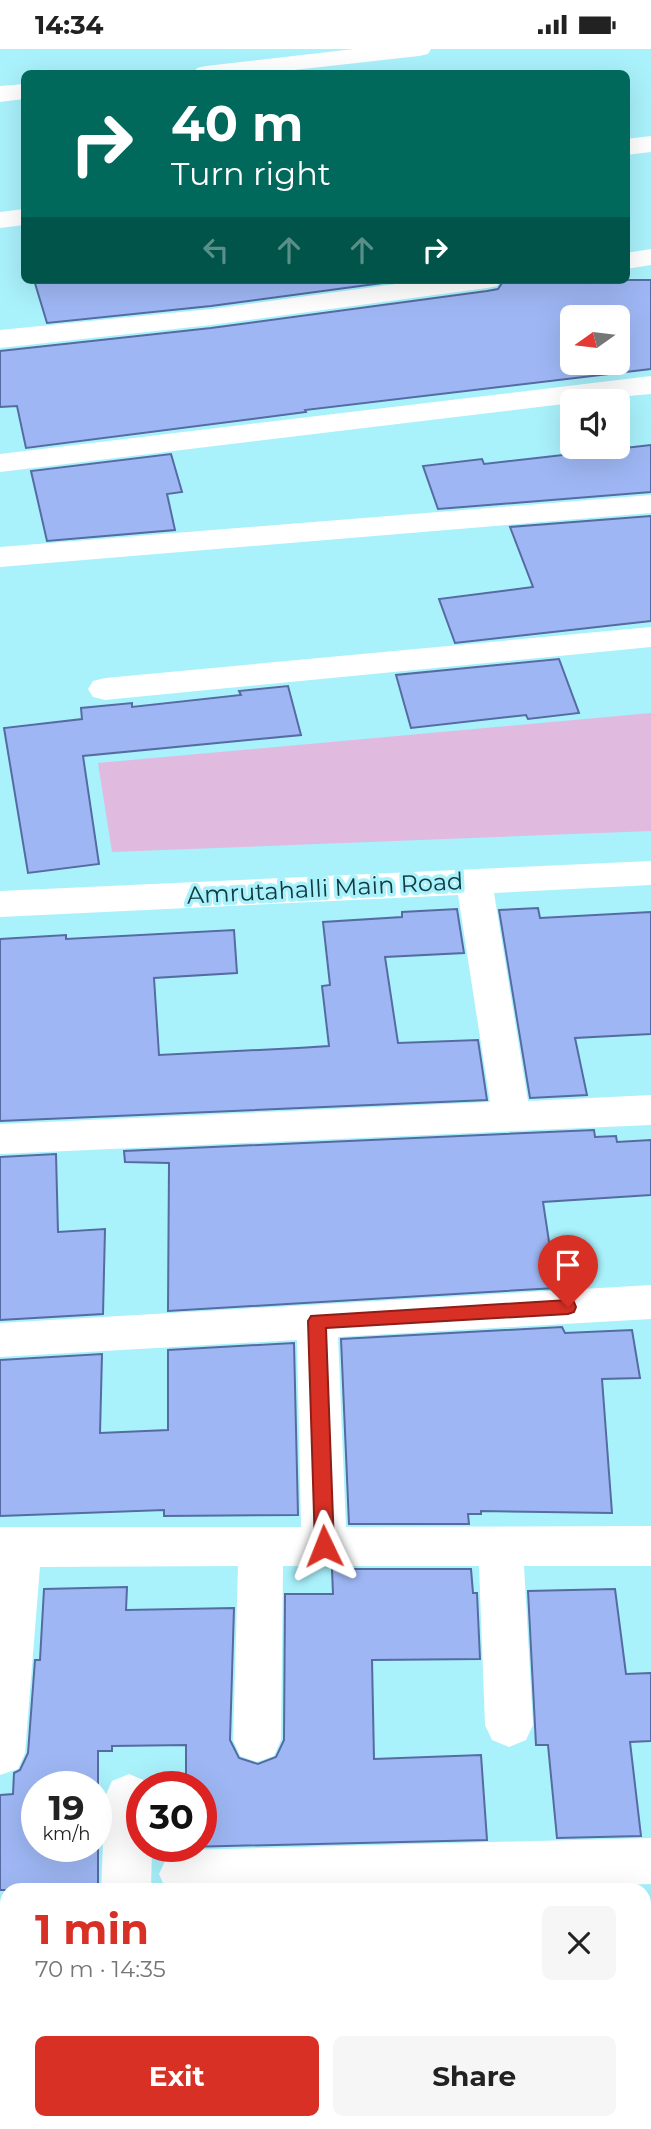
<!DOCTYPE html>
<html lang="en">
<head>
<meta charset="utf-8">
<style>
  :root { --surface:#fff; --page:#f6f6f6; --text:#222; --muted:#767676; --accent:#d93025 }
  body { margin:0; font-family:Montserrat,sans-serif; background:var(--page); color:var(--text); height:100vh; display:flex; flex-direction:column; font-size:26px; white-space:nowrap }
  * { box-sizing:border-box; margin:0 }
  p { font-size:23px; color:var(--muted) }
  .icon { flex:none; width:38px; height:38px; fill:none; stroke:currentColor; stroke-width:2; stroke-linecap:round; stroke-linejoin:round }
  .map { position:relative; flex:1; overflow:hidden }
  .side { position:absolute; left:0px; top:1834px; width:651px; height:247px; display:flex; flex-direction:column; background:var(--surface); border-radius:21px 21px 0 0; box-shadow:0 7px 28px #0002 }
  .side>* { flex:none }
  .top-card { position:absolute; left:21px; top:21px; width:609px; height:214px; border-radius:10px; box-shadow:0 7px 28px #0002; background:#00695c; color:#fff; overflow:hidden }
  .needle { width:46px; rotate:256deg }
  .fabs { position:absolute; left:560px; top:256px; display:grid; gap:14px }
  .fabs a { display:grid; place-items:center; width:70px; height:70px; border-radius:10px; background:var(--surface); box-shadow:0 7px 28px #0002; font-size:35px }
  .speed { position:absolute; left:21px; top:1722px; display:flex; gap:14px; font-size:35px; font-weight:700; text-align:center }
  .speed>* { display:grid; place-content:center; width:91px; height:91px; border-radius:50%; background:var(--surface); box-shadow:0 7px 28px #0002; line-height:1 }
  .speed small { font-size:18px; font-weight:400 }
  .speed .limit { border:10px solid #d22; background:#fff; color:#111 }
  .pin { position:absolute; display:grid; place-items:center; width:60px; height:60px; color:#fff; margin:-72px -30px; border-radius:50% 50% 50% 0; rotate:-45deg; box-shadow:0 0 7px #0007 }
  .pin .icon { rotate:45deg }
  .me { position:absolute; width:77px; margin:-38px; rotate:358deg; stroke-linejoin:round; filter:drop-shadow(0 0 5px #0008) }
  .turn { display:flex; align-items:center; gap:24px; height:147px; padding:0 35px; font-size:32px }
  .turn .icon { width:91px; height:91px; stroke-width:2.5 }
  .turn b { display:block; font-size:49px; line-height:60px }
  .lanes { display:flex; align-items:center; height:66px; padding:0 35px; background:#0003; justify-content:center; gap:35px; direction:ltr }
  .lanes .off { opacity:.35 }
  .round { display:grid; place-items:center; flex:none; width:74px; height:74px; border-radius:10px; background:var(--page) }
  .summary { display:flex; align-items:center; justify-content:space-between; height:119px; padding:0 35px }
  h1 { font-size:42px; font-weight:700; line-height:52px; color:var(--accent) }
  .primary-button { display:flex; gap:14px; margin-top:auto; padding:14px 35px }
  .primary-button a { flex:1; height:80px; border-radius:10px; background:var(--accent); color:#fff; font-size:28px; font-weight:700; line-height:80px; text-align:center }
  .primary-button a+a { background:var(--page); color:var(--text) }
  .status { display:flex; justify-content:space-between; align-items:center; height:49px; padding:0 35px; background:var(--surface); direction:ltr }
  .status svg { height:19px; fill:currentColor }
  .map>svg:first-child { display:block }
  .green { fill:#e1bae0 }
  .building { fill:#9eb7f4; stroke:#556ba2; stroke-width:2; fill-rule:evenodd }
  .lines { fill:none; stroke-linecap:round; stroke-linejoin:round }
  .minor { fill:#fff; fill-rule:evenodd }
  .route { fill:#d93025; stroke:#8d1f18; stroke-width:2 }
  .labels { text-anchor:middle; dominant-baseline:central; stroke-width:7; stroke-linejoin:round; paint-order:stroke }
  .street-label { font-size:24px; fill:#113a3f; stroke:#a9f1fb }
</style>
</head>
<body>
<div class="status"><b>14:34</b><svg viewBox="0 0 49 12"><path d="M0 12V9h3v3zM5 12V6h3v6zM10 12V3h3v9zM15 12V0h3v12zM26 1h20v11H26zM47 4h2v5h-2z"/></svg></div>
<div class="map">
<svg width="651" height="2080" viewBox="0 0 651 2080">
  <rect width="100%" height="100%" fill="#a9f1fb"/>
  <!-- green -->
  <path class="green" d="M651 664V782L112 803 98 714Z"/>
  <!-- building -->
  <g class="building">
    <path d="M34 231H405L211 257 47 274Z"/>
    <path d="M504 231H651V320L305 361 306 363 26 399 17 357 0 358V302L211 279 487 242 498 240ZM572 268H618V313H572Z"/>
    <path d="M651 396V443L438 460 423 417 482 410 484 415Z"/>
    <path d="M171 405 182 443 167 445 175 481 47 492 31 422Z"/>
    <path d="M651 467V572L455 594 439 550 533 538 510 478Z"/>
    <path d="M559 610 579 664 528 670 526 666 411 679 396 626Z"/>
    <path d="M288 637 301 686 83 707 99 815 28 824 4 679 82 670 81 659 132 654V658L241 646 239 642Z"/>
    <path d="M538 859 540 869 651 863V985L575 989 587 1046 530 1049 499 861Z"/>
    <path d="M457 860 464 904 385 908 398 994 478 991 487 1051 0 1072V890L66 886V890L234 881 237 924 154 929 159 1006 298 999 329 997 322 937 330 936 323 873 402 868V863Z"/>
    <path d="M594 1081 595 1088 616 1087 617 1093 651 1091V1146L543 1153 556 1239 168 1262 169 1114 125 1113 124 1102Z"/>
    <path d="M56 1105 58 1183 105 1180 103 1265 0 1271V1108Z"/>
    <path d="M562 1278 565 1284 632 1281 640 1329 602 1330 612 1464 481 1462V1465H468L469 1475H349L341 1290Z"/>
    <path d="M294 1294 298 1466 164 1467V1461L0 1467V1311L102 1305 100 1384 168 1381V1301Z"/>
    <path d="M332 1520H471L473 1544H477L480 1610 372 1611 374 1710 481 1706 487 1791 186 1798 201 1797V1738H186V1696L112 1697V1702H98V1841H0V1746L13 1745 14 1724 20 1721 28 1704 35 1611H40L44 1540 127 1538 126 1561 234 1559 230 1691 239 1709 258 1715 276 1708 284 1691 285 1545H333ZM37 1738H96V1797H37Z"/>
    <path d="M615 1540 626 1625 651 1624V1692L630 1693 641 1787 557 1789 548 1696H536L528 1542Z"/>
  </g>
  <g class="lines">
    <!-- minor -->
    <g class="minor">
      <path d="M354 0H431L428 5 419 7 267 24H194L197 19 206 17Z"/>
      <path d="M24 35V50L0 53V37Z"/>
      <path d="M651 87V103L626 106V90Z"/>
      <path d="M24 160V176L0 179V163Z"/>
      <path d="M651 200V216L626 220V204Z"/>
      <path d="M425 231H501L497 237 487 239 211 276 0 299V281L211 260Z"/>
      <path d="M651 327V345L572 352V354L0 423V405Z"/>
      <path d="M651 446V464L0 518V498Z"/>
      <path d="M651 578V598L105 651 93 648 88 640 93 632 105 629Z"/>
      <path d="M651 812V836L494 844 528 1052 651 1046V1076L0 1105V1075L490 1053 458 846 0 868V842Z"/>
      <path d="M651 1236V1270L338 1288 346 1478 651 1477V1517H524L533 1676 526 1691 509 1698 492 1691 485 1676 479 1517H283L281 1691 274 1707 257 1713 240 1707 233 1691 238 1517 40 1518 25 1704 18 1720 0 1726V1478H301L297 1291 0 1308V1274Z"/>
      <path d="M129 1725 146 1732 149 1738H142V1797H152L151 1841H101L105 1748 112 1732Z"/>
      <path d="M651 1789V1835L455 1841H166L159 1825 167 1808 184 1801Z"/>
      <rect x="93" y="2074" width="52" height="6"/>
    </g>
  </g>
  <!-- route -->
  <path class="route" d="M568 1251 574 1253 576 1258 574 1263 568 1265 326 1279 334 1497 331 1503 324 1506 318 1503 315 1497 308 1272 311 1267Z"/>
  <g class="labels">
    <!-- street labels -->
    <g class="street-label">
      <text transform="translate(325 839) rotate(-3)">Amrutahalli Main Road</text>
    </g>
  </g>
</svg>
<div class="fabs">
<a><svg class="needle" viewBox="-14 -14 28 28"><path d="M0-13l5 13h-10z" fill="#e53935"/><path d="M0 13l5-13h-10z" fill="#767676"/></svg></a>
<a><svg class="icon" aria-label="sound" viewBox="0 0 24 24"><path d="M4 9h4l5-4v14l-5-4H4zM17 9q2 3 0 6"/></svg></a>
</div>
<div class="speed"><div>19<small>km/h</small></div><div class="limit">30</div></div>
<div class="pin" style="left:568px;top:1258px;background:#d93025"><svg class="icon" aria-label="arrive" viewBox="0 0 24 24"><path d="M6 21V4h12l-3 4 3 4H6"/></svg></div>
<svg class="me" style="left:324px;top:1497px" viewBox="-20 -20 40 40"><path d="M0-17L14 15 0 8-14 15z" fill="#d93025" stroke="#fff" stroke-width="4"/></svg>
<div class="top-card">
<div class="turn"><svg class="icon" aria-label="right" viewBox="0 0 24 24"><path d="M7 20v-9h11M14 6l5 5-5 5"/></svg><div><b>40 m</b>Turn right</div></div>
<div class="lanes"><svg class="icon off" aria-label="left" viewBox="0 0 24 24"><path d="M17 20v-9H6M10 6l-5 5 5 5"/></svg><svg class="icon off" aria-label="ahead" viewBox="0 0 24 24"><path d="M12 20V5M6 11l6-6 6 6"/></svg><svg class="icon off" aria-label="ahead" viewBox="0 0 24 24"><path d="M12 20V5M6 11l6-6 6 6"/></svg><svg class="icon" aria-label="right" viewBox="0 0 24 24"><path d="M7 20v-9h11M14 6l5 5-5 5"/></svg></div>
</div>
<section class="side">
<div class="summary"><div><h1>1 min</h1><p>70 m · 14:35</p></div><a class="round"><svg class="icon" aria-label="close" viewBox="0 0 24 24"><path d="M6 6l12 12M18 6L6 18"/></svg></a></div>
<div class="primary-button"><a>Exit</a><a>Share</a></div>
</section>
</div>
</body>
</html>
